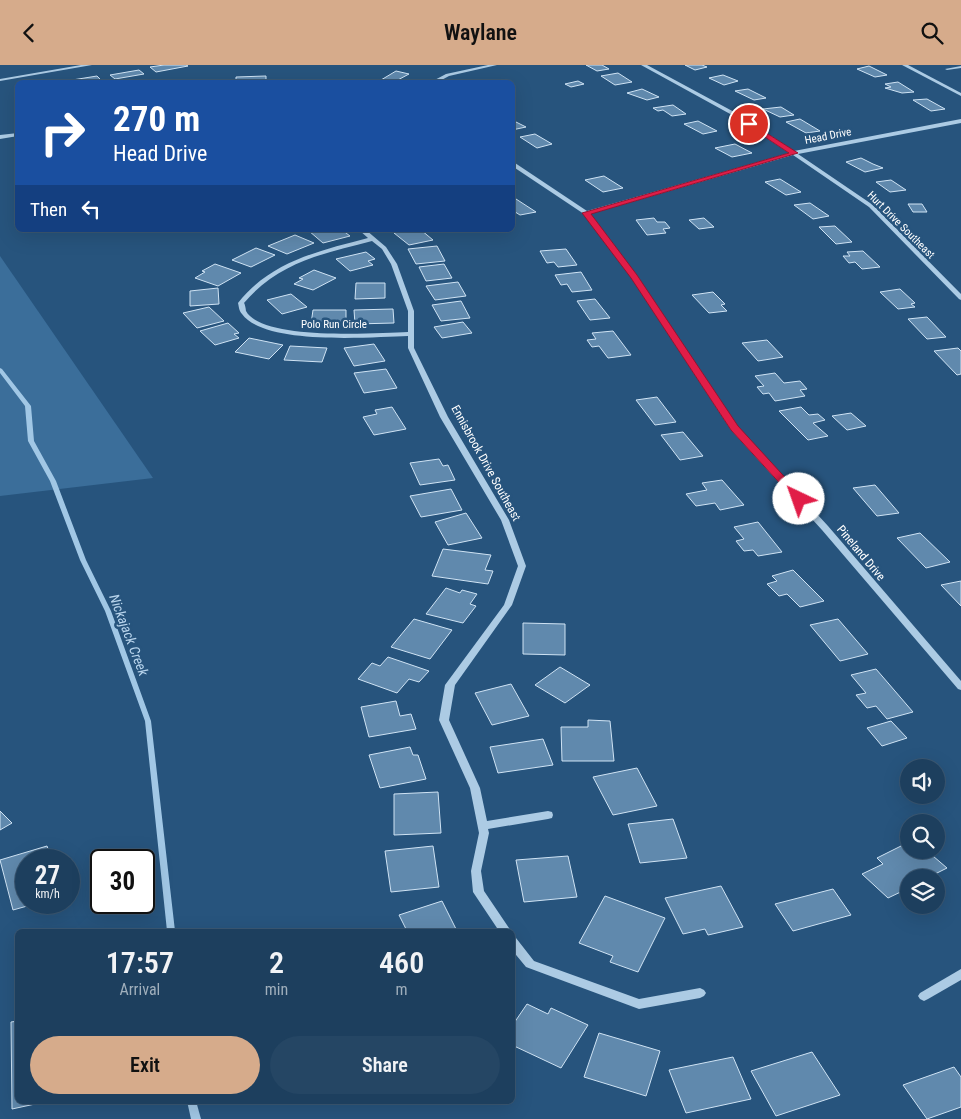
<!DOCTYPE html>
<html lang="en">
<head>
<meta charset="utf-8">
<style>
  :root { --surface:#1d3f5e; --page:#254664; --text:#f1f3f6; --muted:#a0afbc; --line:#3b5873; --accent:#d6ab8b }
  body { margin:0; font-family:"Roboto Condensed",sans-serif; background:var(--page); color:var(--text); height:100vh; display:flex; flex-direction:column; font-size:19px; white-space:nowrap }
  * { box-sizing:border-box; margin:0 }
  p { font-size:16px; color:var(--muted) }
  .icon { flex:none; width:28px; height:28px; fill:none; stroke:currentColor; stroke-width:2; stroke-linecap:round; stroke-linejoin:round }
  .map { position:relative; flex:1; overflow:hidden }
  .side { position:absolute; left:15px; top:864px; width:500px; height:175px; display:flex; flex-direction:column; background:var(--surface); border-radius:8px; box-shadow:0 5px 20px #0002,0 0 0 1px var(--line) }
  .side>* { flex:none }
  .top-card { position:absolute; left:15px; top:15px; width:500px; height:152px; border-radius:8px; box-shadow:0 5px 20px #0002,0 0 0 1px var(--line); background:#1a4fa0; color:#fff; overflow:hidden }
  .fabs { position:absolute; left:900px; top:694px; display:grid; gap:10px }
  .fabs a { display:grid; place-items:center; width:45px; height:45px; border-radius:50%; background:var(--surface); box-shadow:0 5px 20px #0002,0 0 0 1px var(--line); font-size:25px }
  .speed { position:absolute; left:15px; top:784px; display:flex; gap:10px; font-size:25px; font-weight:700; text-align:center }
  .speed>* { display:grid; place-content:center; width:65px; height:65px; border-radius:50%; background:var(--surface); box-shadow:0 5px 20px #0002,0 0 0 1px var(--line); line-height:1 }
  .speed small { font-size:12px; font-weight:400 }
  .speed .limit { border:2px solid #111; border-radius:8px; background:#fff; color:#111 }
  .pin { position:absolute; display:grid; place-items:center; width:42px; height:42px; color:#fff; margin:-21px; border:2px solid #fff; border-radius:50%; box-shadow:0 1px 5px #0007 }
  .me { position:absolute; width:55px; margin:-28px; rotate:318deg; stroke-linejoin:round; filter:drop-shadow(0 0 4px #0008) }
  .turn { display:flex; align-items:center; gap:18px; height:105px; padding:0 15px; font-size:22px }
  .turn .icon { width:65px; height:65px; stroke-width:2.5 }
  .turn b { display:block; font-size:35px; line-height:42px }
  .then { display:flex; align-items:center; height:48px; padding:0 15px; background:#0003; gap:10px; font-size:19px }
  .eta { display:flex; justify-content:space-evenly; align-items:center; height:85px; text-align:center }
  .eta b { font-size:30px; font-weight:600; line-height:35px }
  .primary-button { display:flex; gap:10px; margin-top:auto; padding:10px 15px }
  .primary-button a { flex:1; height:58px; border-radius:30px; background:var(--accent); color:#111; font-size:20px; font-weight:600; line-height:58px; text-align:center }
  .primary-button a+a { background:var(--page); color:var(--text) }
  header { display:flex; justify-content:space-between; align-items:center; height:65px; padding:0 15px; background:var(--accent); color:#111; font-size:22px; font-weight:600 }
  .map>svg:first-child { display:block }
  .green { fill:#3b6e9a }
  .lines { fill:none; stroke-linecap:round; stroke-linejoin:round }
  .stream { fill:#a1c7e5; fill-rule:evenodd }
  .building { fill:#6089ad; stroke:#cfe3f4 }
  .minor { fill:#accbe4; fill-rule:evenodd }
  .route { fill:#e11d48; stroke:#92132f }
  .labels { text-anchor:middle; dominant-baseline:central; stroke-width:5; stroke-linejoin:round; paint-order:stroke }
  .far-street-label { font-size:11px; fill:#fff; stroke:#27547d }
  .street-label { font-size:12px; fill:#fff; stroke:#27547d }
  .water-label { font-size:14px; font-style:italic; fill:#b8d4ec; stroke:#27547d }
</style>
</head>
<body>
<header><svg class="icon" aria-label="back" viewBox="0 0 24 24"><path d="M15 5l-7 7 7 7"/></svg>Waylane<svg class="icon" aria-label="search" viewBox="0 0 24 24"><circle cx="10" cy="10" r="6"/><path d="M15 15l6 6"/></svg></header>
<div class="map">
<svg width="961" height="1054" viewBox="0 0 961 1054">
  <rect width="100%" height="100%" fill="#27547d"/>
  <!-- green -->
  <path class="green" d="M0 191 153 413 0 431Z"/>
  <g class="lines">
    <!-- stream -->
    <g class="stream">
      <path d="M0 303 2 304 31 341 34 376 56 416 86 495 111 546 151 656 175 866H167L145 656 105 546 80 495 50 416 28 376 25 341 0 308Z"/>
      <path d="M187 1036H196L201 1054H191Z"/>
    </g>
  </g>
  <!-- building -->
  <g class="building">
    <path d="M164 0H186L188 1 156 7 150 2Z"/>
    <path d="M586 0H602L609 4 597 6Z"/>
    <path d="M685 0H702L707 2 695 5Z"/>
    <path d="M869 1 887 10 875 12 857 4Z"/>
    <path d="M139 5 144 9 115 14 110 10Z"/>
    <path d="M396 6 409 9 394 17 381 15Z"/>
    <path d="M618 8 632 17 615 20 601 11Z"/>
    <path d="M723 10 738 16 724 20 709 13Z"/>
    <path d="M97 11 102 16 68 18 66 16Z"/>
    <path d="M266 11V18H236V12Z"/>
    <path d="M578 16 584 19 571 22 565 19Z"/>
    <path d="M898 17 914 27 902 28 885 23 891 22 885 19Z"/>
    <path d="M642 24 659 32 647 35 627 28Z"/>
    <path d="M748 24 766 33 754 35 735 26Z"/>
    <path d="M927 34 945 44 931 46 913 35Z"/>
    <path d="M673 40 686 49 672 51 663 45 658 46 653 43Z"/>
    <path d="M781 42 794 50 780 52 763 44Z"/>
    <path d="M800 54 820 66 806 68 786 57Z"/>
    <path d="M512 55 526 62 512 65Z"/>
    <path d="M698 56 717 66 703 69 684 59Z"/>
    <path d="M535 69 552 79 537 83 520 72Z"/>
    <path d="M735 79 752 88 732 92 715 83Z"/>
    <path d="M861 93 873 99 883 103 865 107 846 97Z"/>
    <path d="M604 111 623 123 603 127 585 115Z"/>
    <path d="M780 114 801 127 786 130 765 117Z"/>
    <path d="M891 115 906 125 890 127 876 117Z"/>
    <path d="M512 134H516L536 147 520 150 512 145Z"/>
    <path d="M810 138 829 151 813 154 794 140Z"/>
    <path d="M908 139H922L927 147H913Z"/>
    <path d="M654 153 657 157H665L670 163 663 164 666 168 647 170 636 155Z"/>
    <path d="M704 153 714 162 699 164 689 155Z"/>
    <path d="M835 161 852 177 836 179 819 162Z"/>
    <path d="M315 165H342L350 171 323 178 309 166Z"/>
    <path d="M409 165H421L433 175 409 180 394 168Z"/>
    <path d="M295 170 314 178 287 189 268 181Z"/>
    <path d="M437 181 445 196 416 199 408 184Z"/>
    <path d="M256 183 275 190 251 202 232 195Z"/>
    <path d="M566 184 577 200 558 202 554 197 547 198 540 186Z"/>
    <path d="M863 186 880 202 862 204 855 197 849 198 843 191H850L847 187Z"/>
    <path d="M366 187 375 194 368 196 373 200 350 206 336 194Z"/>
    <path d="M215 199 241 208 218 221 195 213 205 207 202 206Z"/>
    <path d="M444 199 452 213 426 216 419 202Z"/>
    <path d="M314 205 336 213 313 225 294 219 303 214 299 213Z"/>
    <path d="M581 207 592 225 572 227 567 219 561 220 555 210Z"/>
    <path d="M458 217 466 231 435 235 426 221Z"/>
    <path d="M356 218H385V233L355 234Z"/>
    <path d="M218 223 219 239 190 241V226Z"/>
    <path d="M900 224 915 238 911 239 915 242 898 244 880 227Z"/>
    <path d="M713 227 725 239 721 240 727 246 709 248 692 230Z"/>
    <path d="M291 229 307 242 282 249 267 235Z"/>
    <path d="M595 234 610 253 590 255 577 236Z"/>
    <path d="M461 236 470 253 441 256 432 240Z"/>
    <path d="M209 242 224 256 197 263 183 248Z"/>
    <path d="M393 244 394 258 355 259 354 245Z"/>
    <path d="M313 245H346V258L311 259Z"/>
    <path d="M927 252 946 272 927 274 908 254Z"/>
    <path d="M463 257 472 268 442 273 434 262Z"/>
    <path d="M228 258 239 268 234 269 239 273 215 280 200 266Z"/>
    <path d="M613 266 631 290 608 293 599 281 592 282 587 275 596 274 592 268Z"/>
    <path d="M249 273 283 280 269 294 235 287Z"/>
    <path d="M767 275 783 292 758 296 742 278Z"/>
    <path d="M374 279 385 296 354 301 344 283Z"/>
    <path d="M290 281 327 283 322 297 284 295Z"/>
    <path d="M958 283 961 286V309L957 310 934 286Z"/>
    <path d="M386 304 397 323 364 328 354 308Z"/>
    <path d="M775 308 784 318 800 316 807 324 800 325 805 331 775 336 769 328 763 329 757 322 764 321 755 311Z"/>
    <path d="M657 332 676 357 655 360 636 335Z"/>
    <path d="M392 342 406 364 374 370 363 352 377 349 375 345Z"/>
    <path d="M801 342 809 350 818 349 825 355 813 358 828 371 808 375 779 346Z"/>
    <path d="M851 348 866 361 847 365 832 351Z"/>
    <path d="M683 367 703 391 680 395 661 370Z"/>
    <path d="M439 394 443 401 448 400 455 415 420 420 410 398Z"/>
    <path d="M722 415 744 440 720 445 715 438 696 441 686 429 707 425 702 418Z"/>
    <path d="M875 420 899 448 877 451 853 423Z"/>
    <path d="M451 424 462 445 421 452 410 431Z"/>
    <path d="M466 448 482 473 448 480 435 457Z"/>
    <path d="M758 457 782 487 758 491 753 485 744 486 736 476 744 474 734 462Z"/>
    <path d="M920 468 950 497 926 503 897 473Z"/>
    <path d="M443 484 491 490 485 505 493 506 488 519 432 511Z"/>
    <path d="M793 505 824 536 800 542 787 529 779 531 767 519 777 516 772 511Z"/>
    <path d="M961 516V541L941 520Z"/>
    <path d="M446 523 460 528 462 525 477 529 470 539 476 541 463 558 426 549Z"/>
    <path d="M414 554 452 565 430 594 391 582Z"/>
    <path d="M838 554 868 589 840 596 810 560Z"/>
    <path d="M523 558 565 559V590L523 589Z"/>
    <path d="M388 592 429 606 419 617 409 614 397 628 358 614 372 598 380 601Z"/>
    <path d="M560 602 590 620 565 638 535 620Z"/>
    <path d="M876 604 913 647 887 654 876 641 867 643 856 630 866 628 851 610Z"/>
    <path d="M511 619 529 651 492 660 475 628Z"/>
    <path d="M396 636 400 651 411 649 416 664 369 672 361 642Z"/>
    <path d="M588 655 610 656 614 696H562L561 662H588Z"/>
    <path d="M891 656 907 673 882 681 867 663Z"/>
    <path d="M543 674 553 700 498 708 490 682Z"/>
    <path d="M410 682 413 690H418L426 714 380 723 369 690Z"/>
    <path d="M637 703 657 741 613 750 593 712Z"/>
    <path d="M438 727 441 768 394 770V729Z"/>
    <path d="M0 746 12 758 0 765Z"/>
    <path d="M673 754 687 793 640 798 628 759Z"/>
    <path d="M909 777V785H926L947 803 929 812H909V823L888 833 862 809 883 799 877 793Z"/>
    <path d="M47 781 52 795H26V838H38L13 845 0 795Z"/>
    <path d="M433 781 439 822 391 827 385 786Z"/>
    <path d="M568 791 577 832 524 837 516 795Z"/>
    <path d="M721 821 743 862 708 870 705 864 683 869 665 833Z"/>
    <path d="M833 824 851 850 793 866 775 839Z"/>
    <path d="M605 831 665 853 638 907 610 897 613 891 579 878Z"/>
    <path d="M442 836 457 866H407L399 850Z"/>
    <path d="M527 939 548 949 551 943 588 960 561 1003 512 980V961Z"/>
    <path d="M18 956V1036H49L12 1044 11 957Z"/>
    <path d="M599 968 660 986 646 1031 584 1012Z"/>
    <path d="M812 987 840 1030 776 1051 751 1006Z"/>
    <path d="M733 992 751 1034 686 1048 669 1005Z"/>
    <path d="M954 1002 961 1012V1042L927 1054 903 1020Z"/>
  </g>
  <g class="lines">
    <!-- minor -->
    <g class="minor">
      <path d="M81 0H92L0 16V14Z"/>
      <path d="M488 0H497L449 11 436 18H429L446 9Z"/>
      <path d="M641 0H647L736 48 794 86 961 54V58L798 89 873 140 961 229V235L959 234 869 142 793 90 590 149 636 210 737 362 828 461 961 616V625L958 624 822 465 731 365 631 212 584 149 512 101V96L587 146 789 88 732 50Z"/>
      <path d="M902 0H908L961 28V31Z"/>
      <path d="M961 1V3L947 5 945 4Z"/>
      <path d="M18 68V71L0 74V70Z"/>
      <path d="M359 165H366L386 182 397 199 414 246V283L448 352 509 455 526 501 512 540 455 620 449 655 480 723 487 756 548 746 552 747 553 750 552 753 548 754 488 764 489 768 481 806 484 826 511 866H499L473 827 471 806 479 768 470 723 439 655 445 620 504 540 518 501 501 455 440 352 408 283V271C371 272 265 281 242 249 239 246 239 242 238 238 271 196 319 186 368 173ZM372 176 382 184 391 199 408 246V267C376 268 262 276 246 246 246 245 245 239 244 238 279 197 322 189 372 176Z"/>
      <path d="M512 872 516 873 534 896 639 934 700 923 704 925 706 928 704 931 700 933 639 944 526 902 512 885Z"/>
      <path d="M961 904V915L928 934 924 936 920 934 918 931 920 928Z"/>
    </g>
  </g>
  <!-- route -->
  <path class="route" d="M749 57 798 88 591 149 637 210 738 361 803 432 805 434 803 436H796L731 365 631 213 582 148 789 88 747 60 746 59Z"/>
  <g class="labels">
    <!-- far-street labels -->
    <g class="far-street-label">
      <text transform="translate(828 71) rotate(-11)">Head Drive</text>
      <text transform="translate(901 160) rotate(45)">Hurt Drive Southeast</text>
      <text x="334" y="259">Polo Run Circle</text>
    </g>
    <!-- street labels -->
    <g class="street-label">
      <text transform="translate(486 398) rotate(61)">Ennisbrook Drive Southeast</text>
      <text transform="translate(861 488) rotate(50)">Pineland Drive</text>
    </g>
    <!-- water labels -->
    <g class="water-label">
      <text transform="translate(129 570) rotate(69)">Nickajack Creek</text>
    </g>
  </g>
</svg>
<div class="fabs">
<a><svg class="icon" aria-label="sound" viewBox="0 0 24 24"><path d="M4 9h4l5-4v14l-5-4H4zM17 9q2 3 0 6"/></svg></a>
<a><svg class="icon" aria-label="search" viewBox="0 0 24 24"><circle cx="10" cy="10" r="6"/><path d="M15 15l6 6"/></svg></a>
<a><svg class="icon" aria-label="layers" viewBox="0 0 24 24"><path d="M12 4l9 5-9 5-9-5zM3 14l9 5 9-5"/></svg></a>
</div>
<div class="speed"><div>27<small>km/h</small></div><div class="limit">30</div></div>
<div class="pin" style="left:749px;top:59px;background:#d93025"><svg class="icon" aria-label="arrive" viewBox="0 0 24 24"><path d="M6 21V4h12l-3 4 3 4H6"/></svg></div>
<svg class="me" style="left:799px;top:434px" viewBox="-20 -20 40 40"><circle r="19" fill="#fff"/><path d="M0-13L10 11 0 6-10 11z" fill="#e11d48"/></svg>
<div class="top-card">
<div class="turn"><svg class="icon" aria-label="right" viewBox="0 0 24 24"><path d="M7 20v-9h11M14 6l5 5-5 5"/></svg><div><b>270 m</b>Head Drive</div></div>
<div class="then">Then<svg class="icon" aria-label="left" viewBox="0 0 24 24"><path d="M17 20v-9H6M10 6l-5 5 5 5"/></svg></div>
</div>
<section class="side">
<div class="eta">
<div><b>17:57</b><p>Arrival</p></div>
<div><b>2</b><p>min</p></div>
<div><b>460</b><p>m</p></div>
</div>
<div class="primary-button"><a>Exit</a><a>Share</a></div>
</section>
</div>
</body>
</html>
